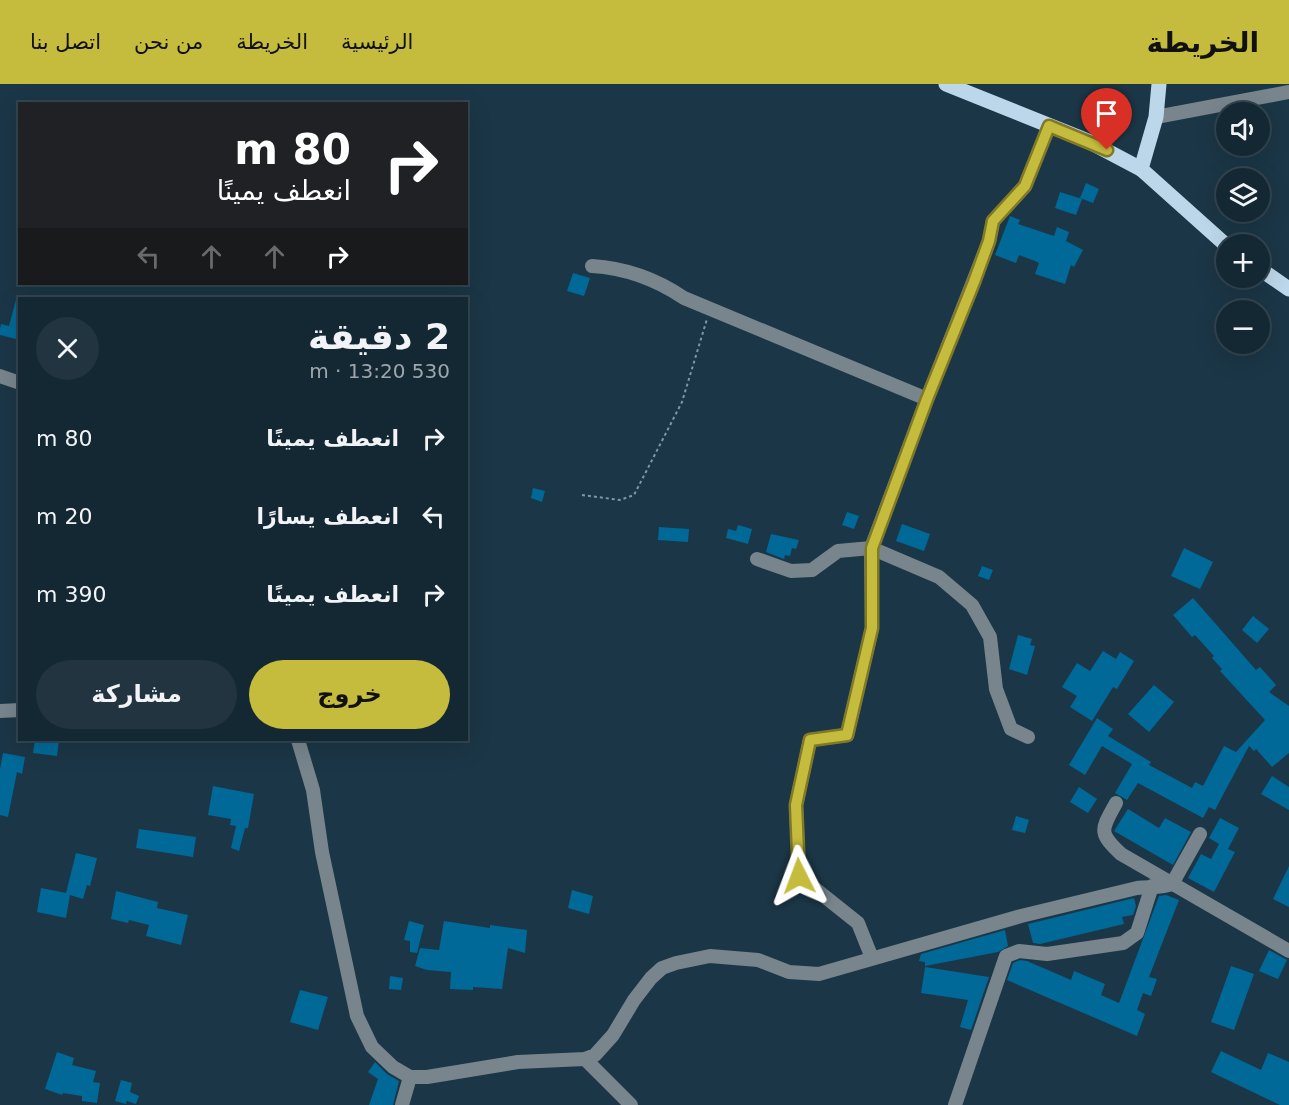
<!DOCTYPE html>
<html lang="ar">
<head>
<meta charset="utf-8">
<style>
  :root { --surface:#142834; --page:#213440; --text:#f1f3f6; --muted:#9da6ac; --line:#33444f; --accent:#c5bc3d }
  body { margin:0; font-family:"DejaVu Sans","Noto Sans Arabic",sans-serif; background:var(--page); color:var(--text); direction:rtl; height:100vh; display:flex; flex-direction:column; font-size:22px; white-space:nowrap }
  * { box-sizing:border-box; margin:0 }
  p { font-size:20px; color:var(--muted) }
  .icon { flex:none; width:33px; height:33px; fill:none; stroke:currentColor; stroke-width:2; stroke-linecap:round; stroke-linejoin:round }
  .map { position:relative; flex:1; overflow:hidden; direction:ltr }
  .sheet { position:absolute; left:18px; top:213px; width:450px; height:444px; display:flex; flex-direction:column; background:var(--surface); border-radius:0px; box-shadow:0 6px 24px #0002,0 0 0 2px var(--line); direction:rtl }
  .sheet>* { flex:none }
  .guide { position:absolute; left:18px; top:18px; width:450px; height:183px; border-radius:0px; box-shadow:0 6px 24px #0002,0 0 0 2px var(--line); direction:rtl; background:#202124; color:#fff; overflow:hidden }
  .tools { position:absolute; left:1216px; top:18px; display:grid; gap:12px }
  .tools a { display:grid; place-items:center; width:54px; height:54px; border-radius:50%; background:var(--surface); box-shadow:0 6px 24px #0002,0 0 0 2px var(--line); font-size:30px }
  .pin { position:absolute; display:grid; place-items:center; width:51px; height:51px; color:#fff; margin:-62px -26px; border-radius:50% 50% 50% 0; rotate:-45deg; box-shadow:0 0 6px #0007 }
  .pin .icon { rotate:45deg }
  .me { position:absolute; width:66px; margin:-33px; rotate:357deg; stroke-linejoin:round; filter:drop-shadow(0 0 4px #0008) }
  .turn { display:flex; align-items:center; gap:21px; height:126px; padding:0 18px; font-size:27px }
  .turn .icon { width:78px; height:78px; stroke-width:2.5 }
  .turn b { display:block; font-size:42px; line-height:51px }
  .lanes { display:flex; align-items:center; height:57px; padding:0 18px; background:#0003; justify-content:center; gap:30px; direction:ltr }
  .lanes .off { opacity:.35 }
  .round { display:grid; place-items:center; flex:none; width:63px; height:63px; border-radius:32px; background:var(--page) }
  .summary { display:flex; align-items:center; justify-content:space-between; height:102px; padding:0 18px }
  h1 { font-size:36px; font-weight:700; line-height:45px }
  .action { display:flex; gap:12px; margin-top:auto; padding:12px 18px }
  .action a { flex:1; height:69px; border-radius:36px; background:var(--accent); color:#111; font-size:24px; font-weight:700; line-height:69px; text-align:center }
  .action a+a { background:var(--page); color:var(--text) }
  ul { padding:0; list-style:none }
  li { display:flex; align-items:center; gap:18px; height:78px; padding:0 18px }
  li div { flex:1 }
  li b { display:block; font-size:22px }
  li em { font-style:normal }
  header { display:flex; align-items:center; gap:36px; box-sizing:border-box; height:84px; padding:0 30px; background:var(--accent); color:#111 }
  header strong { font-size:28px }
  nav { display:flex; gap:33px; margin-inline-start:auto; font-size:21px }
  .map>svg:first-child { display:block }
  .building { fill:#006997 }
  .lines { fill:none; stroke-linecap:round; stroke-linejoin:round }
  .path { stroke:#8297a4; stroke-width:2; stroke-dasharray:3 3; stroke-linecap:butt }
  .minor { stroke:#78858d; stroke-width:14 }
  .major { stroke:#bcd7e9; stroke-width:15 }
  .route-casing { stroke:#807a28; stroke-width:15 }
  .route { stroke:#c5bc3d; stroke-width:10 }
</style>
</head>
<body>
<header>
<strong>الخريطة</strong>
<nav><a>الرئيسية</a><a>الخريطة</a><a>من نحن</a><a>اتصل بنا</a></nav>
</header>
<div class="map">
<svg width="1289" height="1021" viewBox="0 0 1289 1021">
  <rect width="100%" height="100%" fill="#1b3646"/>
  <!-- building -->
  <g class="building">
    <path d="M1086 99 1099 105 1093 119 1080 114Z"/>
    <path d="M1060 108 1082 115 1076 131 1055 124Z"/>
    <path d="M1010 132 1020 136 1018 140 1054 152 1057 143 1069 148 1066 157 1083 166 1074 183 1071 181 1065 200 1035 190 1039 179 1035 177 1019 171 1016 179 995 171Z"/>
    <path d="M573 189 590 194 584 212 567 207Z"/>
    <path d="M17 212H20V241L16 255 0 251V245L1 240 9 242Z"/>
    <path d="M533 404 545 407 542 418 531 414Z"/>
    <path d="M847 428 859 432 854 445 842 441Z"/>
    <path d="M902 440 930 450 924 467 896 457Z"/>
    <path d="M738 441 752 445 748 460 726 454 728 445 736 447Z"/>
    <path d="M659 443 689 445 688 458 658 456Z"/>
    <path d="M771 450 799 456 796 465 792 464 790 472 785 471 784 475 766 468Z"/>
    <path d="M1184 464 1213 478 1200 505 1171 492Z"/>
    <path d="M982 482 993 486 989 496 978 492Z"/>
    <path d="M1193 514 1256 586 1260 583 1276 601 1269 608 1289 622V669L1272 683 1256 665 1254 667 1249 662 1215 726 1209 723 1203 734 1138 699 1127 716 1115 709 1132 680 1102 662 1085 691 1069 681 1097 634 1113 645 1108 652 1151 678 1149 681 1192 704 1195 698 1203 702 1224 662 1236 668 1265 636 1220 587 1222 585 1212 574 1214 572 1195 551 1192 553 1173 531Z"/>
    <path d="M1253 532 1269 545 1257 559 1242 546Z"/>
    <path d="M1018 551 1032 555 1030 561 1035 562 1027 591 1009 585Z"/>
    <path d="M1103 567 1116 575 1120 568 1134 577 1117 605 1113 603 1092 637 1070 623 1077 612 1062 603 1077 579 1090 587Z"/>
    <path d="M1154 601 1174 618 1149 648 1128 630Z"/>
    <path d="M35 656H59L57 672 33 669Z"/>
    <path d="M3 669 25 673 22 690 17 688 8 733 0 731V685Z"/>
    <path d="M1272 692 1289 703V726L1261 710Z"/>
    <path d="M213 702 254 710 248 744H245L239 767 231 764 236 742 230 741 231 735 208 731Z"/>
    <path d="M1079 703 1097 715 1088 729 1070 718Z"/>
    <path d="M1128 725 1159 744 1165 734 1191 748 1173 781 1114 747Z"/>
    <path d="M1016 732 1029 736 1025 749 1012 746Z"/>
    <path d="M1220 734 1239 744 1228 765 1235 768 1214 808 1188 794 1201 770 1211 775 1219 760 1209 754Z"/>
    <path d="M139 745 196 753 193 773 136 764Z"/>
    <path d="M76 769 97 774 90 802 87 801 83 815 70 811 66 834 37 828 41 804 66 809Z"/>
    <path d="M1289 782V823L1273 815Z"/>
    <path d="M572 806 593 812 589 830 568 824Z"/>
    <path d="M116 807 158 818 157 824 188 831 181 861 146 852 149 841 129 836 128 839 111 835Z"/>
    <path d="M1166 811 1179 816 1149 893 1157 895 1151 912 1143 909 1137 926 1145 930 1137 952 1007 896 1013 879 1020 876 1027 877 1071 896 1074 887 1105 900 1101 911 1119 919 1159 812Z"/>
    <path d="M1134 814 1136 822 1133 831 1122 833 1124 840 1040 860 1033 859 1028 840Z"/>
    <path d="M409 837 424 841 417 869 410 868V857L404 856Z"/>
    <path d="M444 837 490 844V841L527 846 525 869 508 864 502 905 473 903V906L450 905 451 888 427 886 415 882 420 864 439 866Z"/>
    <path d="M1005 846 1008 862 998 868 925 882V878L919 877 921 870Z"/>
    <path d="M1269 866 1287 876 1278 895 1259 887Z"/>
    <path d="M1231 882 1254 890 1234 946 1211 938Z"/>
    <path d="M925 883 989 893 971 946 960 943 968 916 921 909Z"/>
    <path d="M390 892 403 894 401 906 389 905Z"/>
    <path d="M300 906 328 913 318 946 290 938Z"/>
    <path d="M1221 967 1261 986 1268 969 1289 978V1021H1280L1211 988Z"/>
    <path d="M57 968 74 974 72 981 96 987 93 998 100 999 97 1019 82 1017V1012L63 1009 62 1011 45 1005Z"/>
    <path d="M375 978 387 990 399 997 393 1021H369L378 995 368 988Z"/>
    <path d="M121 996 132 999 130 1008 139 1012 136 1020 127 1017 126 1020 115 1017Z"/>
  </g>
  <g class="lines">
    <!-- path -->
    <path class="path" d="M582 411 620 416 634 411 682 318 707 235"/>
    <!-- minor -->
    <g class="minor">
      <path d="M1156 33 1289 8"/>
      <path d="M592 182C625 184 656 195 684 214L927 315"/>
      <path d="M0 292 20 299"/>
      <path d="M757 475 791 487 812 486 838 467 871 464 939 493 972 521 990 553 996 605 1011 645 1028 653"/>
      <path d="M0 627 20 626"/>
      <path d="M298 656 313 706 322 768 357 932 372 963 393 983 410 993H427L518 978 585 975 595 971 613 951 634 916 651 894 662 884 676 879 710 872 758 876 789 888 819 890 1021 832 1137 804C1149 802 1161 805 1172 800L1200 750"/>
      <path d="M1116 719C1102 745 1097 748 1121 770L1289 867"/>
      <path d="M872 874 858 839 799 792 796 721 810 656 847 651 872 544 871 464 927 315 989 157 993 137 1025 102 1049 42"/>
      <path d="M585 975 631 1021"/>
      <path d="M402 1021 410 993"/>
      <path d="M955 1021 1006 872 1019 867 1047 870 1123 859 1137 849 1152 802"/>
    </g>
    <!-- major -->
    <g class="major">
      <path d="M946 0 1088 57 1141 85"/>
      <path d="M1159 0 1156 33 1141 85 1227 162"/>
      <path d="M1260 185 1289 205"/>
    </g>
  </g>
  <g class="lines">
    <!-- route casing -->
    <g class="route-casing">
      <path id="route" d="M799 792 796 721 810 656 847 651 872 544V464L927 315 974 198 989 157 993 137 1025 102 1049 42 1107 66"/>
    </g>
    <!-- route -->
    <use href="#route" class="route"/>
  </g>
</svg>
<div class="tools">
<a><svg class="icon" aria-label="sound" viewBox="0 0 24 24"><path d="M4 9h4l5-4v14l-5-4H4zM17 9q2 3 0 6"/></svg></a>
<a><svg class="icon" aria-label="layers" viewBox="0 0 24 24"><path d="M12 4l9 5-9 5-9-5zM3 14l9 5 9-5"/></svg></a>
<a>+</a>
<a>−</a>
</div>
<div class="pin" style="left:1107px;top:66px;background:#d93025"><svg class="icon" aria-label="arrive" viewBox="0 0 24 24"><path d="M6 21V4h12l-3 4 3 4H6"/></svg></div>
<svg class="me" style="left:799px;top:792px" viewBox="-20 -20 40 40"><path d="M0-17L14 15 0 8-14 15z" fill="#c5bc3d" stroke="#fff" stroke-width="4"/></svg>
<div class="guide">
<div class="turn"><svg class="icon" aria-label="right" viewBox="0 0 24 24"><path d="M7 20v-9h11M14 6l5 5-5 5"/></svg><div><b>80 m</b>انعطف يمينًا</div></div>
<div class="lanes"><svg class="icon off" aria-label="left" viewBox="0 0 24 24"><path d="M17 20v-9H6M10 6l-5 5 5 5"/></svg><svg class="icon off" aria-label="ahead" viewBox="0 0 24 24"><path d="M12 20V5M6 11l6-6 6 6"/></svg><svg class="icon off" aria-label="ahead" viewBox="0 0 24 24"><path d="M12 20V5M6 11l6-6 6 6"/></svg><svg class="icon" aria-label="right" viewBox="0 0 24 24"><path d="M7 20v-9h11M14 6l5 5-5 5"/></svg></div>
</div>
<section class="sheet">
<div class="summary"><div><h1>2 دقيقة</h1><p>530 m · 13:20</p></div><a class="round"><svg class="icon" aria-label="close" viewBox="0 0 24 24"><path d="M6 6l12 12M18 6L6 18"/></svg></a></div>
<ul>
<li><svg class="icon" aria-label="right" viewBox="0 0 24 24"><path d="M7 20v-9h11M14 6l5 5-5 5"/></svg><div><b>انعطف يمينًا</b></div><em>80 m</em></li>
<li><svg class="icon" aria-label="left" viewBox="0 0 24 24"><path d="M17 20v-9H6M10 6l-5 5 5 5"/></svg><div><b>انعطف يسارًا</b></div><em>20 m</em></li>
<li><svg class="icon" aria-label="right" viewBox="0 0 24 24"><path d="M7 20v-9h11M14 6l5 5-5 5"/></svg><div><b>انعطف يمينًا</b></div><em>390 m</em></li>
</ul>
<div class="action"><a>خروج</a><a>مشاركة</a></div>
</section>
</div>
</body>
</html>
